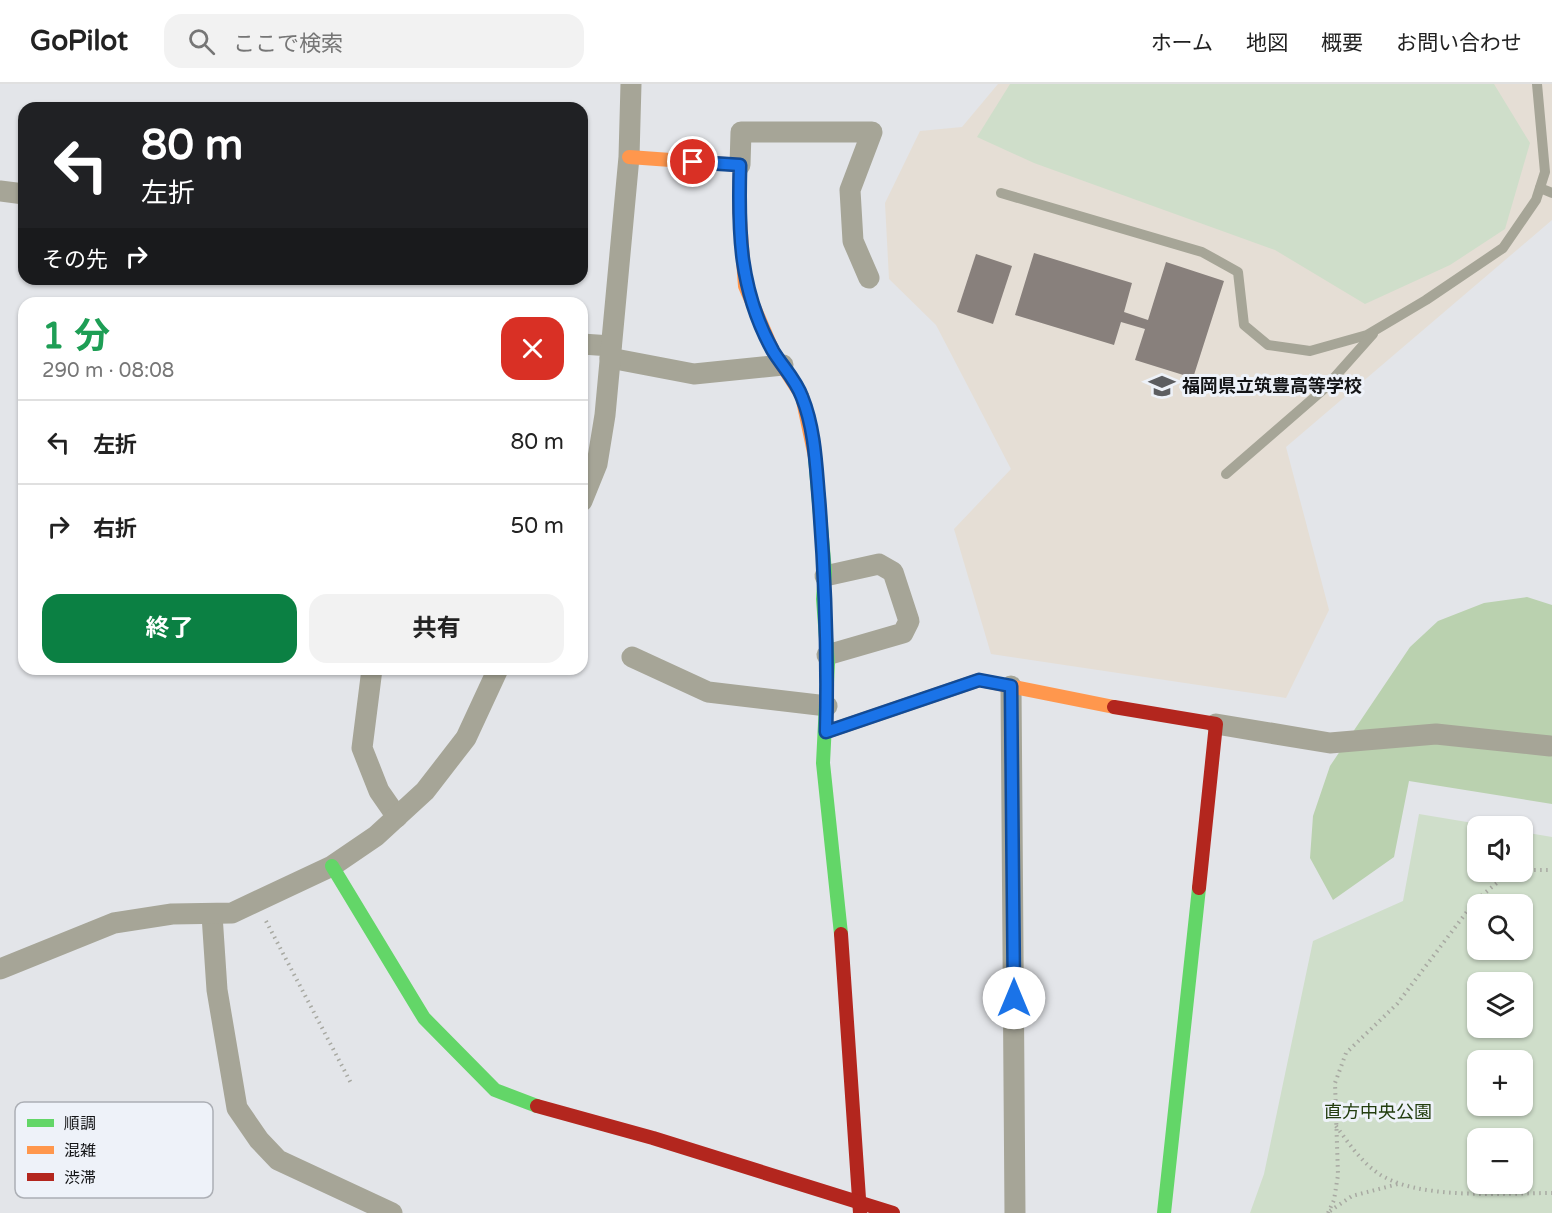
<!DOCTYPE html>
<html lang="ja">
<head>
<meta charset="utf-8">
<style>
  :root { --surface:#fff; --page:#f2f2f2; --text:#222; --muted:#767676; --line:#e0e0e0; --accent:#0b8043 }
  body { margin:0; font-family:"Varela Round","Noto Sans JP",sans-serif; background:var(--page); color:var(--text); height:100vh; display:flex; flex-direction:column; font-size:22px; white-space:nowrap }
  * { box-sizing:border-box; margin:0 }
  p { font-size:20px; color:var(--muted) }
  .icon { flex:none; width:33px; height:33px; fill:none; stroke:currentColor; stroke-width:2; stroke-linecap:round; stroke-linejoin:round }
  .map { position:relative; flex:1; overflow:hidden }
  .panel { position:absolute; left:18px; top:213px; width:570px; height:378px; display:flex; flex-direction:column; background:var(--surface); border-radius:18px; box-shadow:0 2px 4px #0004 }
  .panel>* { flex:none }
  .hud { position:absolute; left:18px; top:18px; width:570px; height:183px; border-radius:18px; box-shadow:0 2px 4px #0004; background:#202124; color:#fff; overflow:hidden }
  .buttons { position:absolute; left:1467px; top:732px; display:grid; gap:12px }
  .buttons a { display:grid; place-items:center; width:66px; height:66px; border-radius:12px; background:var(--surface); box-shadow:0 2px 4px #0004; font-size:30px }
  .pin { position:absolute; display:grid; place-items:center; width:51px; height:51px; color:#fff; margin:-26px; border:3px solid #fff; border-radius:50%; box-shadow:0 2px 6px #0007 }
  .me { position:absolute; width:66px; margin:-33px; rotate:0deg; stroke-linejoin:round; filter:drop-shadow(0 0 4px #0008) }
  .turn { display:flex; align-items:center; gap:21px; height:126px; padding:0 24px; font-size:27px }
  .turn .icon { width:78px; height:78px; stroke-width:2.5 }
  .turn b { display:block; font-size:42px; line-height:51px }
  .then { display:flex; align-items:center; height:57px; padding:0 24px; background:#0003; gap:12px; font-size:22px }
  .round { display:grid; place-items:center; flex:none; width:63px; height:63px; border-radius:18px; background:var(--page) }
  .summary { display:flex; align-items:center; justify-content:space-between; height:102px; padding:0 24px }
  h1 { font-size:36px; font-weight:700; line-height:45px; color:#1e9e55 }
  .cta { display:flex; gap:12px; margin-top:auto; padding:12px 24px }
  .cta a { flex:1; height:69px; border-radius:18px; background:var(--accent); color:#fff; font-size:24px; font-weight:700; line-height:69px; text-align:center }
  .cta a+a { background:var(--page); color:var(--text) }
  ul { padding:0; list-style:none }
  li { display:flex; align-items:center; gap:18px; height:84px; padding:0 24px; border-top:2px solid var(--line) }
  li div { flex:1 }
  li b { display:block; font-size:22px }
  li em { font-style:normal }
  header { display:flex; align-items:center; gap:36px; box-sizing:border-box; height:84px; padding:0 30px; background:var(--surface); border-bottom:2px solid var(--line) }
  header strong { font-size:28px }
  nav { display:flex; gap:33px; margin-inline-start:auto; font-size:21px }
  .search { width:420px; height:54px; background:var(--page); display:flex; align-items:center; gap:15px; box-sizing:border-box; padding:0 21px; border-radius:18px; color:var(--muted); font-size:22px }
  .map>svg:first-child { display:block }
  .education { fill:#e5ded5 }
  .green { fill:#cfdeca; fill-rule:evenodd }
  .forest { fill:#bad1af }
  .building { fill:#88807c }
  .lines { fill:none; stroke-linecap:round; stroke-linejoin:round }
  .path { stroke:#a8a9a2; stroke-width:4; stroke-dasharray:1.5 4.5; stroke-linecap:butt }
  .lane { stroke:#a6a597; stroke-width:10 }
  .street { stroke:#a6a597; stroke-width:21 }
  .fast { stroke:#63d668; stroke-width:14 }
  .slow { stroke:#ff974d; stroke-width:14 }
  .jam { stroke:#b3261e; stroke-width:14 }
  .route-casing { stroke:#114b97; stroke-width:15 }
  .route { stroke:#1a73e8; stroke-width:10 }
  .labels { text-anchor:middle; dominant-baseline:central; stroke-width:6; stroke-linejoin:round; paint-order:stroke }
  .poi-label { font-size:18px; font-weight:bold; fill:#131416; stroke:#eef2f9; text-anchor:start }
  .park-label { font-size:18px; fill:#223d0e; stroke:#eef2f9 }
  .key { fill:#eef2f9; stroke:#acafb5; stroke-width:1.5 }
  .key-label { font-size:16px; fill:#131416 }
</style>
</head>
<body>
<header>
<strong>GoPilot</strong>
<div class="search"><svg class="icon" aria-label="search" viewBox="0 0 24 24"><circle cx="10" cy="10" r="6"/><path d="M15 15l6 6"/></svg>ここで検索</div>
<nav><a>ホーム</a><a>地図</a><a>概要</a><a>お問い合わせ</a></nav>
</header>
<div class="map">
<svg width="1552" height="1129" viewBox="0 0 1552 1129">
  <rect width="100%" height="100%" fill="#e3e5e9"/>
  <!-- education -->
  <path class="education" d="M998 0H1552V136L1286 363 1329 526 1286 614 991 570 954 445 1011 385 936 241 889 195 885 119 920 47 962 43Z"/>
  <!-- green -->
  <g class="green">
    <path d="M1010 0H1494L1530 59 1505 145 1450 181 1365 220 1275 166 1034 79 977 53Z"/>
    <path d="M1419 730 1491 742H1478V788H1522L1523 748 1552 753V1129H1250L1264 1090 1313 857 1403 817ZM1478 820H1522V866H1478ZM1478 898H1522V944H1478ZM1478 976H1522V1022H1478ZM1478 1054H1522V1100H1478Z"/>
  </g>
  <!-- forest -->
  <path class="forest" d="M1527 513 1552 521V720L1409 697 1394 773 1333 816 1310 774 1313 732 1330 682 1410 563 1438 537 1484 519Z"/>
  <!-- building -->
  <g class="building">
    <path d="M1034 169 1132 199 1124 228 1148 236 1166 178 1224 197 1193 294 1135 276 1145 245 1121 238 1114 261 1015 231Z"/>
    <path d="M976 170 1012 182 993 240 957 228Z"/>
  </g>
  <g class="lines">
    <!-- path -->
    <g class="path">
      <path d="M266 837 352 1001"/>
      <path d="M1336 1042C1348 1058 1359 1075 1375 1087 1413 1117 1504 1109 1552 1109"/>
      <path d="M1330 1127 1352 1112 1398 1100"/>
      <path d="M1328 1129 1334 1116 1338 1091 1335 999 1346 969 1397 920 1475 817 1503 794 1533 786H1552"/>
    </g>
    <!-- lane -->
    <g class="lane">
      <path d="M1540 104 1552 109"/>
      <path d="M1001 109 1202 168 1238 188 1244 241 1268 261 1310 267 1367 251 1426 216 1503 164 1536 116 1545 88 1537 0"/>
      <path d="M1226 390 1324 305 1373 250"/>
    </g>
    <!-- street -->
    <g class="street">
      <path d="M740 81 741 48H872L850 106 853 157 869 194"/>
      <path d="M0 107 24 110"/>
      <path d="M582 260 611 262"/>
      <path d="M610 274 694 290 783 281"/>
      <path d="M582 417 597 380 605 331 629 73 631 0"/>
      <path d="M825 492 879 480 893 488 909 537 903 549 827 571"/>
      <path d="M632 573 708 608 827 622"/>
      <path d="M372 585 362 664 379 707 397 733"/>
      <path d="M1011 602 1015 1129"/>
      <path d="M1216 640 1330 659 1436 650 1550 662"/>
      <path d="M212 831 217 906 237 1024 259 1056 278 1076 392 1129"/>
      <path d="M0 885 114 839 172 830 232 829 332 782 376 752 425 707 466 654 498 585"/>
    </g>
    <!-- fast -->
    <g class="fast">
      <path d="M815 373 825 488 823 515 828 580 823 679 841 850"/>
      <path d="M332 782 424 934 495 1006 537 1022"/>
      <path d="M1164 1129 1199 804"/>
    </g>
    <!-- slow -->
    <g class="slow">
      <path d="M629 73 740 81 739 123 745 202 773 267 802 312 815 373"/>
      <path d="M826 648 979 596 1114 623"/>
    </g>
    <!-- jam -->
    <g class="jam">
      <path d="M1114 623 1216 640 1199 804"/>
      <path d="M841 850 860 1129"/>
      <path d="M537 1022 653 1054 893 1129"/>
    </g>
  </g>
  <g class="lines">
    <!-- route casing -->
    <g class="route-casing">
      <path id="route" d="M693 78 740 81C738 148 739 206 773 267 782 282 796 296 802 313 815 345 816 382 819 416 825 493 828 571 826 648L979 596 1011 602 1014 914"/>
    </g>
    <!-- route -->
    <use href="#route" class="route"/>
  </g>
  <!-- icons -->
  <defs>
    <g id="school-bare" transform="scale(2.07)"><path d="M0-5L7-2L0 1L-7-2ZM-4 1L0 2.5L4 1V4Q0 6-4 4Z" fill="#5c5d60" stroke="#eef2f9" stroke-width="2.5" paint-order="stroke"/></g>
  </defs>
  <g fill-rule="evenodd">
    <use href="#school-bare" x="1162" y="302"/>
  </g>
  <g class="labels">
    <!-- poi labels -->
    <g class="poi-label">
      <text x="1182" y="302">福岡県立筑豊高等学校</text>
    </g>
    <!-- park labels -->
    <g class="park-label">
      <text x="1378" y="1028">直方中央公園</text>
    </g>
  </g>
  <!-- legend -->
  <rect x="15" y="1018" width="198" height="96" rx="9" class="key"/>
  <rect x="27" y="1035" width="27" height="8" fill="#63d668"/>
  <rect x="27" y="1062" width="27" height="8" fill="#ff974d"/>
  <rect x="27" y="1089" width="27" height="8" fill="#b3261e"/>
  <g class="key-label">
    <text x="64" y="1045">順調</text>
    <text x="64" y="1072">混雑</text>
    <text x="64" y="1099">渋滞</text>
  </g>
</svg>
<div class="buttons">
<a><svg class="icon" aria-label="sound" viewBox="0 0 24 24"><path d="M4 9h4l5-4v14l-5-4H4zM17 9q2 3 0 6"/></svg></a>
<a><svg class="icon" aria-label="search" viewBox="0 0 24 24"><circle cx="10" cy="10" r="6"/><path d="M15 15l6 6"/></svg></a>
<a><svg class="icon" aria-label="layers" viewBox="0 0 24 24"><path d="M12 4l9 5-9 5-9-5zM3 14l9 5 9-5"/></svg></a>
<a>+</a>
<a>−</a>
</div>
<div class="pin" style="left:693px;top:78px;background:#d93025"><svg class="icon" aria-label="arrive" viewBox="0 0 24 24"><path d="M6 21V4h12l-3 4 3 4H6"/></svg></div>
<svg class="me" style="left:1014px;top:914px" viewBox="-20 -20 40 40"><circle r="19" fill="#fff"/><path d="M0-13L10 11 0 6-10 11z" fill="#1a73e8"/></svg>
<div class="hud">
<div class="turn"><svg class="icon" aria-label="left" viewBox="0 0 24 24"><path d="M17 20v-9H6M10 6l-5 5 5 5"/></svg><div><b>80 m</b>左折</div></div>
<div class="then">その先<svg class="icon" aria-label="right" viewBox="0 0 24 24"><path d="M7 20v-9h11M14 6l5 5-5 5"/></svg></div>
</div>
<section class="panel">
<div class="summary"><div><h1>1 分</h1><p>290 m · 08:08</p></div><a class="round" style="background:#d93025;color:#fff"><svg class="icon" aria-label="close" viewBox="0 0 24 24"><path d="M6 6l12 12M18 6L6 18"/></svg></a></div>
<ul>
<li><svg class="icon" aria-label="left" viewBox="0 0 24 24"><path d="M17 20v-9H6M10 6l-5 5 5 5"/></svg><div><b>左折</b></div><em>80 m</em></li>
<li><svg class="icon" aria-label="right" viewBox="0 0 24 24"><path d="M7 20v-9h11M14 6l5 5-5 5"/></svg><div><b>右折</b></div><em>50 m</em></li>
</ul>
<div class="cta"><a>終了</a><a>共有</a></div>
</section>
</div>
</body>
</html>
